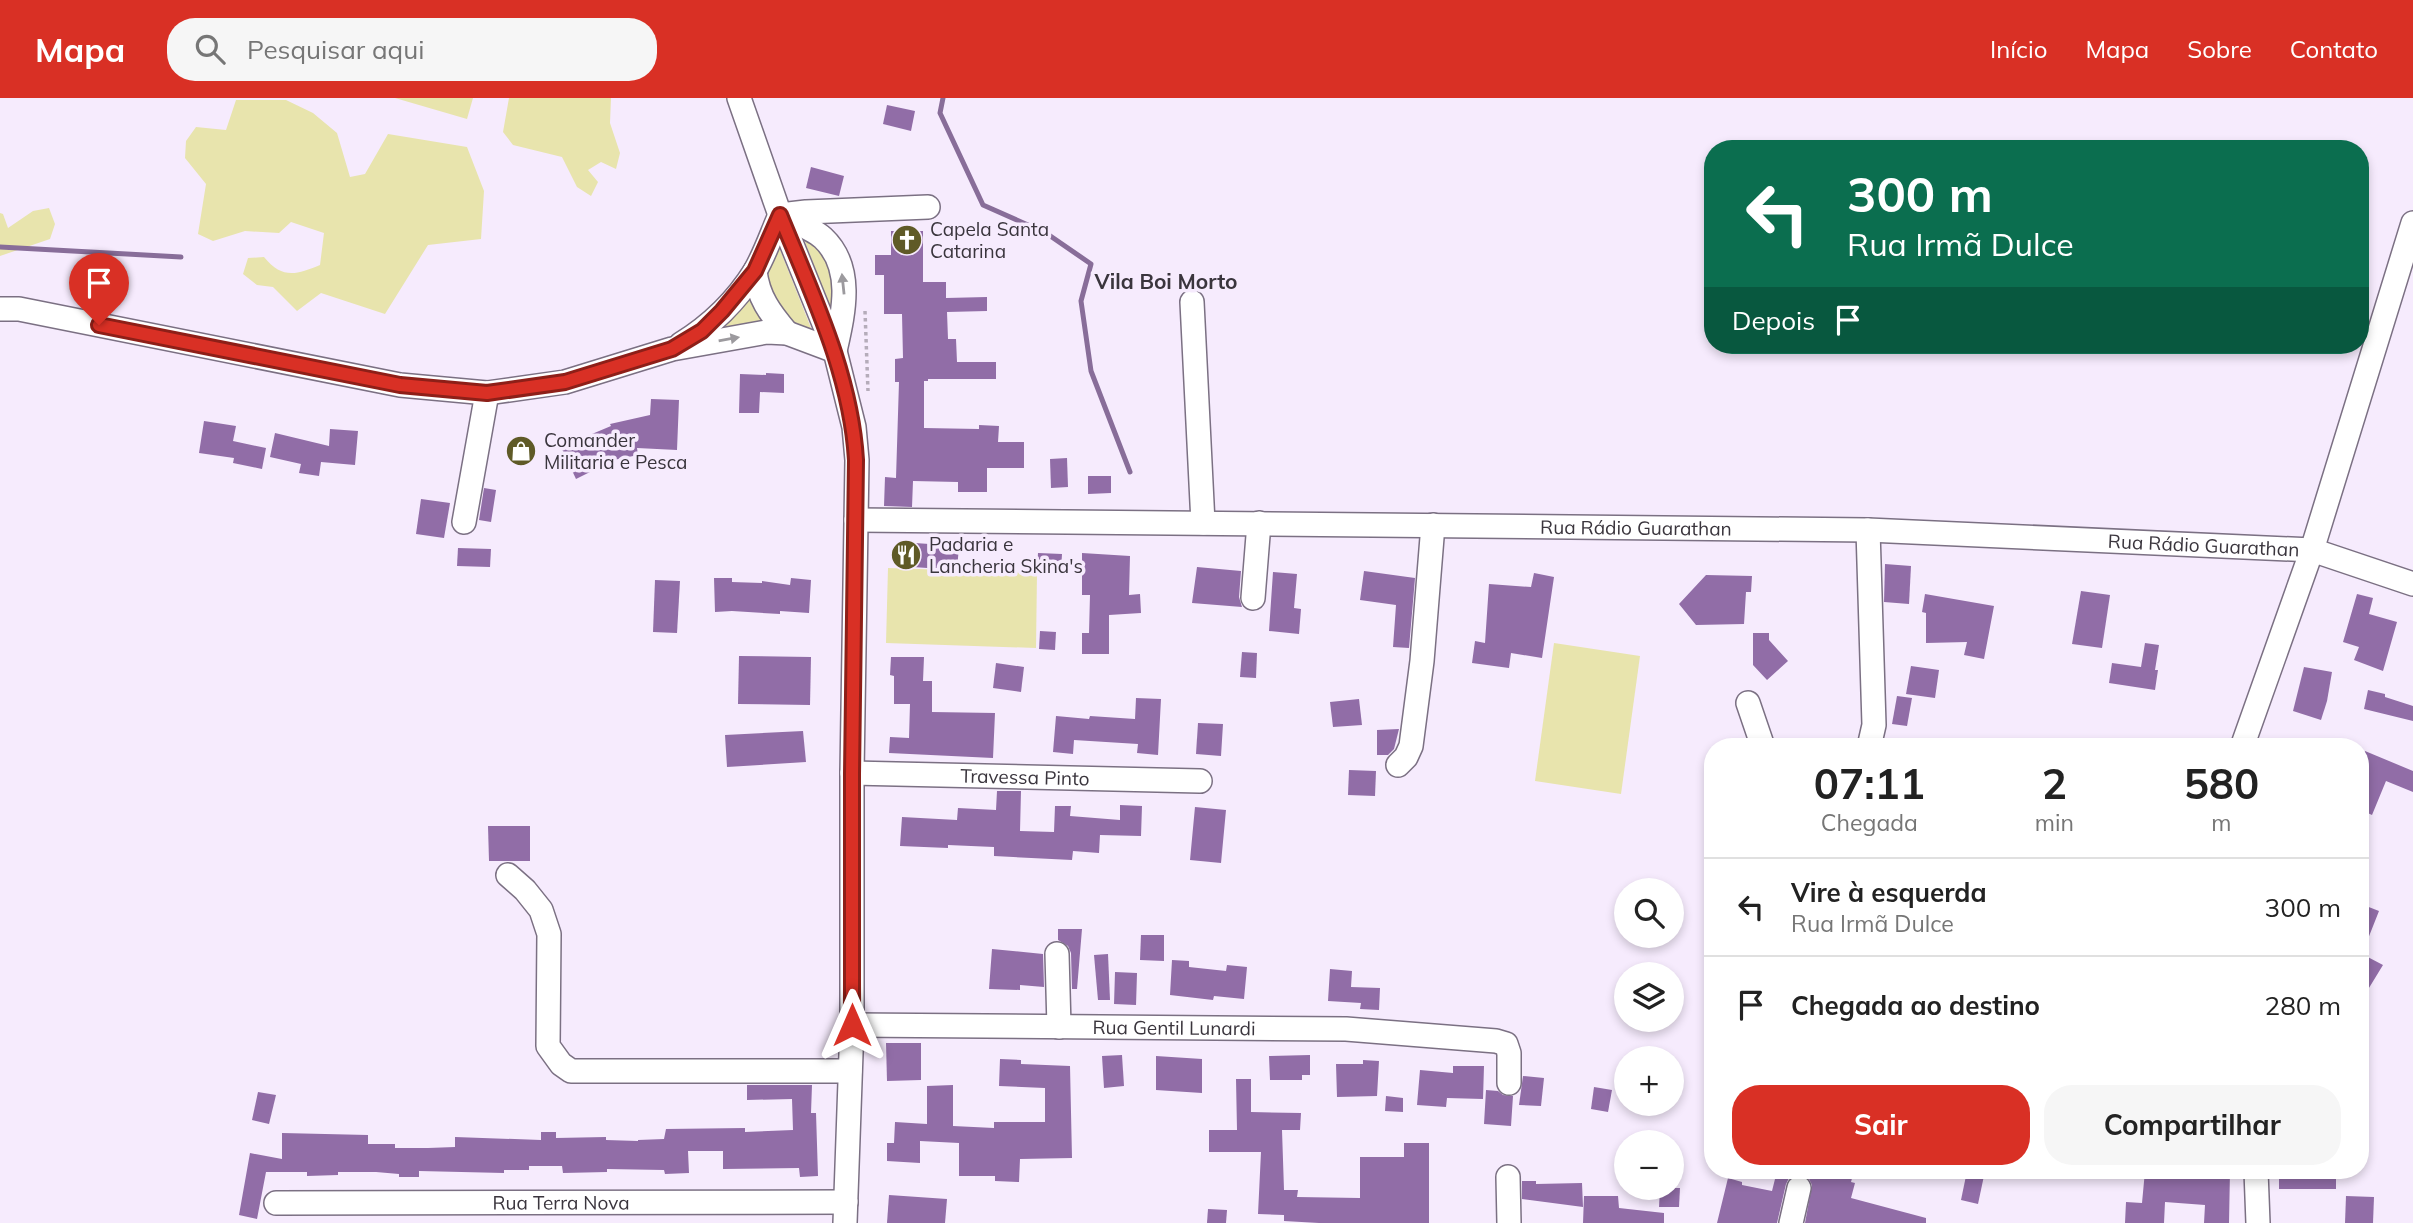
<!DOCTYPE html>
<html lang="pt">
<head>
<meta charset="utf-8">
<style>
  :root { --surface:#fff; --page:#f6f6f6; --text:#222; --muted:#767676; --line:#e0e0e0; --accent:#d93025 }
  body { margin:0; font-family:Mulish,sans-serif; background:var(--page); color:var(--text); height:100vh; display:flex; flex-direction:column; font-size:26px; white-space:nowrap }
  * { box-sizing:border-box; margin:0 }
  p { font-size:23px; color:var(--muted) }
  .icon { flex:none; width:38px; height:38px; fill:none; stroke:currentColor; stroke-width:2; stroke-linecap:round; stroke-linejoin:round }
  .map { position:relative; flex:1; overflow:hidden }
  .drawer { position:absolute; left:1704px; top:640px; width:665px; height:441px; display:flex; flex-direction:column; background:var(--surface); border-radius:28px; box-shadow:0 4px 10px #0003 }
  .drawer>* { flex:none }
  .top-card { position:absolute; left:1704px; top:42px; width:665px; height:214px; border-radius:28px; box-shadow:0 4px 10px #0003; background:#0b6e4f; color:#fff; overflow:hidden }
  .controls { position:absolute; left:1614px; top:780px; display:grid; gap:14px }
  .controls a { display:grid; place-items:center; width:70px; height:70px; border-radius:50%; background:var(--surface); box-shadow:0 4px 10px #0003; font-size:35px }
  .pin { position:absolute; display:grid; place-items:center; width:60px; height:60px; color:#fff; margin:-72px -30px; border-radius:50% 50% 50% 0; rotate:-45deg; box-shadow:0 0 7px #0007 }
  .pin .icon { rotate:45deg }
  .me { position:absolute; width:77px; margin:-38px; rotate:0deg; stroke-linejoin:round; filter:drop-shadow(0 0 5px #0008) }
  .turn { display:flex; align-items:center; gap:24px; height:147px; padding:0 28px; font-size:32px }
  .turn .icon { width:91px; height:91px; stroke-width:2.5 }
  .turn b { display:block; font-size:49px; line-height:60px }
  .then { display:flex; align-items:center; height:66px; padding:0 28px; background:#0003; gap:14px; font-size:26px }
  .eta { display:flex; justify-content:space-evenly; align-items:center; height:119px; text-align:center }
  .eta b { font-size:42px; font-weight:700; line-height:49px }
  .action { display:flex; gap:14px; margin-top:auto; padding:14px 28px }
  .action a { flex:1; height:80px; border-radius:28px; background:var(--accent); color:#fff; font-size:28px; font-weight:700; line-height:80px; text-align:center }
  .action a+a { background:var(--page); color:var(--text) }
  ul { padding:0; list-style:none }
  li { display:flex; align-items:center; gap:21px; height:98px; padding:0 28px; border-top:2px solid var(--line) }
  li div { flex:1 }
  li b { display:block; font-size:26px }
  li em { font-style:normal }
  header { display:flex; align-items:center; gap:42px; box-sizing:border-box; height:98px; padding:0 35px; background:var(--accent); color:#fff }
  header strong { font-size:33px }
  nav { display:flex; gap:38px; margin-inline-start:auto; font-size:24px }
  .search { width:490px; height:63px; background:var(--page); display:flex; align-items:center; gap:18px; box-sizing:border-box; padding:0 24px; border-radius:28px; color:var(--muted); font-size:26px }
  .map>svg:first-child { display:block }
  .green { fill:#e8e4ad }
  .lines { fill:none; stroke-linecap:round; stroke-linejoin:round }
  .stream { stroke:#886d99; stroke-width:5 }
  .building { fill:#916da7 }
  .minor-casing { stroke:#7b7083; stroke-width:26 }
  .path { stroke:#b5acba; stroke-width:3.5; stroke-dasharray:3.5 3.5; stroke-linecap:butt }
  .minor { stroke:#fff; stroke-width:23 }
  .oneway { fill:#9c9a9e }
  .route-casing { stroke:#8d1f18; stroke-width:18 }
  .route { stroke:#d93025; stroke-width:12 }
  .labels { text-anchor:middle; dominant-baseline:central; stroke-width:7; stroke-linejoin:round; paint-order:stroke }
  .poi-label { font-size:19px; fill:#3a353d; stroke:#f6ebfd; text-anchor:start }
  .street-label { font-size:19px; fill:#3a353d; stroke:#f6ebfd }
  .neighbourhood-label { font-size:21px; font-weight:bold; fill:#3a353d; stroke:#f6ebfd }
</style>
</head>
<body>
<header>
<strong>Mapa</strong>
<div class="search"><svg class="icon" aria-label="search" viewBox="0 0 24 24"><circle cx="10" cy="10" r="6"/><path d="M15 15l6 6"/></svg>Pesquisar aqui</div>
<nav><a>Início</a><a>Mapa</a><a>Sobre</a><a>Contato</a></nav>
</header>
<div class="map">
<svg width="2413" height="1125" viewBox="0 0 2413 1125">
  <rect width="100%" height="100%" fill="#f6ebfd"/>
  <!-- green -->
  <g class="green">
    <path d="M395 0H473L467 21Z"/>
    <path d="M509 0H611L610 25 620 55 616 71 601 64 588 72 598 84 591 98 577 89 562 59 513 47 503 34Z"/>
    <path d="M236 2H286L313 15 337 35 350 79 365 76 388 36 467 49 484 93 481 141 428 147 385 216 321 195 297 213 273 189 257 187 243 176 248 160 264 159C282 181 296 177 320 167L324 135 291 124 279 135 245 133 213 143 198 136 206 86 185 60 186 43 196 29 226 32Z"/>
    <path d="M49 110 55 126 50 141 0 158V115L3 116 8 130 33 113Z"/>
    <path d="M804 141H813L835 177 832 215Z"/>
    <path d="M779 149 811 230C804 230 795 230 789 225 779 217 768 187 769 175 769 165 774 157 779 149Z"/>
    <path d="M753 192 770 226 706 239Z"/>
    <path d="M888 470 1037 475 1036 550 886 545Z"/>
    <path d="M1554 545 1640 558 1621 696 1535 683Z"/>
  </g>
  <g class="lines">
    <!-- stream -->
    <g class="stream">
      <path d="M943 0 940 15 983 107 1046 135 1091 166 1081 203 1091 273 1130 374"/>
      <path d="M0 149 181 159"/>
    </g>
  </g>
  <!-- building -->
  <g class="building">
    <path d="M887 7 915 13 911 33 883 26Z"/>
    <path d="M811 69 844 78 839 98 806 90Z"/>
    <path d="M891 133H923V184H946V200L987 199V213L947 214 948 241H956L957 264H996V281H928V283H924V330L979 331V327L999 328 998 344H1024V370H987V394H958V384L913 383 912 409 884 408 885 379 896 380 899 284H895V261L903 260 902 216H884V177H875V157H891Z"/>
    <path d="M766 275 784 276V295L760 294 759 315H739L740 276 766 277Z"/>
    <path d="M651 301 679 302 677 352 637 350 638 357 594 366 596 371 576 381 561 349 611 328 610 326 650 317Z"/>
    <path d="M204 323 236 328 233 343 266 350 262 371 233 365 234 360 199 355Z"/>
    <path d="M330 331 358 333 355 367 321 364 319 378 299 375 301 366 270 359 275 335 329 348Z"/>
    <path d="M1067 360 1068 389 1051 390 1050 361Z"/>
    <path d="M1088 378H1111V395L1088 396Z"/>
    <path d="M484 390 496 392 491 424 479 422Z"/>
    <path d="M421 401 450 405 444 440 416 436Z"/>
    <path d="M900 444 959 448 957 472 898 468Z"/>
    <path d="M458 450 491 451 490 469 457 468Z"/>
    <path d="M1038 455 1062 456 1061 472H1037Z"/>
    <path d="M1082 455 1130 458 1129 497 1140 496 1141 515 1109 517V556H1082V535H1089L1090 497H1082Z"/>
    <path d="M1885 466 1911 468 1909 506 1884 504Z"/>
    <path d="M1197 469 1241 473 1239 499 1242 509 1192 505Z"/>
    <path d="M1364 473 1415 480 1409 550 1393 549 1396 507 1360 502Z"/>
    <path d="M1273 474 1297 476 1294 510 1301 511 1299 536 1269 533Z"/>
    <path d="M1534 475 1554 479 1542 560 1511 555 1509 570 1472 565 1475 543 1485 545 1489 486 1531 489Z"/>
    <path d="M1706 477 1752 478 1751 494H1746L1744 526 1696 527 1679 506Z"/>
    <path d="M714 480H732V484L762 485V483L790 487 791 480 811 482 809 515 780 513V516L732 513 715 514Z"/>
    <path d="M655 482 680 483 677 535 653 534Z"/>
    <path d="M2081 493 2110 497 2102 550 2072 546Z"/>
    <path d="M1925 496 1994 508 1984 561 1964 557 1967 544 1926 545V515L1922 514Z"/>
    <path d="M2357 496 2373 500 2369 516 2397 524 2383 573 2354 562 2359 549 2343 544Z"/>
    <path d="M1040 533 1056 534 1055 552 1039 551Z"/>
    <path d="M1753 535H1769V542L1788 563 1767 582 1753 567Z"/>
    <path d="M2145 545 2159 547 2155 572H2158L2155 592 2109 585 2112 565 2141 569Z"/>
    <path d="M1242 554 1257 555 1256 580 1240 579Z"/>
    <path d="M739 558 811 559 810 607 738 606Z"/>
    <path d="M891 559H924L923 583H932V614L995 615 993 660 889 655 890 639 909 640 910 606H894V578L890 577Z"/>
    <path d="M996 565 1024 569 1021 594 993 590Z"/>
    <path d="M1911 568 1939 572 1935 600 1906 596Z"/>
    <path d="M2304 569 2332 574 2327 603 2321 622 2293 613Z"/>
    <path d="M2368 592 2385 596V599L2413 608V623L2364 611Z"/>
    <path d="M1897 598 1912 600 1907 628 1892 626Z"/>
    <path d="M1136 600 1161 601 1158 657 1137 655 1138 646 1074 642 1073 656 1053 654 1056 618 1089 621 1090 618 1135 621Z"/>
    <path d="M1359 601 1362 627 1333 629 1330 604Z"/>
    <path d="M1198 625 1223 626 1221 658 1196 656Z"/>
    <path d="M1399 631 1394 651 1388 657H1377V632Z"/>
    <path d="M803 633 806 664 727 669 725 637Z"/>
    <path d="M2365 653 2413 673V694L2386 683 2372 717 2361 712V662Z"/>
    <path d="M1349 672 1376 673 1375 698 1348 697Z"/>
    <path d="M997 693H1021L1020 733 1054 734 1055 708H1071L1070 718 1120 722V707L1142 708 1141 738 1100 737 1099 755 1073 753 1072 762 994 758V749L948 747V750L900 748 902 719 957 722 958 710 996 712Z"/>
    <path d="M1195 709 1226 712 1221 765 1190 762Z"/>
    <path d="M488 728H530V763H489Z"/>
    <path d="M2361 806 2379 813 2362 856 2383 867 2361 903Z"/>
    <path d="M1058 831H1082L1077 891H1072L1071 855 1068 848 1058 842Z"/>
    <path d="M1141 837H1164V863L1140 862Z"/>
    <path d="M992 851 1043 856 1044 889 1020 887V892L989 891Z"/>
    <path d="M1108 856 1110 902H1098L1094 857Z"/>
    <path d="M1172 862 1189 863V869L1226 873 1227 867 1247 869 1244 901 1214 898 1213 902 1170 897Z"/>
    <path d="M1330 871 1352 873 1351 889 1380 890 1379 912 1360 911 1361 905 1328 903Z"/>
    <path d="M1115 874 1137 875 1136 907 1114 906Z"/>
    <path d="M886 945H921V982L887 983Z"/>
    <path d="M1122 957 1124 988 1104 990 1102 958Z"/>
    <path d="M1310 957V977H1302V982H1270L1269 958Z"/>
    <path d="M1156 958 1202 961V995L1156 992Z"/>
    <path d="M1000 961 1021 962V966L1070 968 1072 1060 1020 1061 1019 1084 995 1083V1078H959V1045L920 1043V1065L887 1063V1045H894L895 1024 927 1026V988L953 987V1028L994 1030V1024H1045V990L999 988Z"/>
    <path d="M1363 962 1379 963 1377 998 1337 999 1336 966H1363Z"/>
    <path d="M1453 968H1484L1483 1001 1447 1000 1446 1009 1417 1007 1420 972 1453 975Z"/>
    <path d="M1523 978 1544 980 1541 1008 1519 1007Z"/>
    <path d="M1236 981H1251V1014L1301 1015 1300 1032H1282L1284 1092H1298L1297 1099 1360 1100V1059H1404V1045H1429V1125H1319L1284 1123V1117L1258 1116 1261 1054H1209V1032H1237Z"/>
    <path d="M747 987H812L811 1015H816L818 1078 800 1079 799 1070 723 1071V1053H688L689 1075 665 1076 664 1072 607 1071V1074L563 1075 562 1068H529V1072H504V1075L419 1073V1079H399V1076L376 1074H338V1077L307 1078V1074H266L257 1121 239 1117 250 1055 282 1061V1035L368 1037V1046H395V1050H428L455 1049V1039L541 1042V1034H556V1040L606 1039V1042L638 1043V1042L664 1041 666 1031 745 1030V1034L793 1032 792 1001 747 1002Z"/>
    <path d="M1594 989 1612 992 1608 1014 1591 1011Z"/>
    <path d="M1486 992 1498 993 1503 997 1513 998 1511 1028 1484 1026Z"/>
    <path d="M258 994 276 997 269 1026 252 1022Z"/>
    <path d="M1386 998 1403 1000V1014L1385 1013Z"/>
    <path d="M1777 1073H1854L1851 1084 1855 1085 1851 1100 1926 1120V1125H1805L1812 1087 1808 1079 1801 1076 1789 1080 1786 1086 1777 1125H1717L1728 1080 1742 1084V1087L1772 1093Z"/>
    <path d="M1967 1073H1985L1978 1106 1961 1102Z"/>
    <path d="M2145 1073H2230L2229 1125H2204L2205 1107 2165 1104 2164 1125H2125L2126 1104 2142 1105Z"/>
    <rect x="2279" y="1073" width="57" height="18"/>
    <path d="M1522 1083H1536V1086L1582 1085 1583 1109 1522 1101Z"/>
    <path d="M1660 1090H1680L1679 1109H1659Z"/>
    <path d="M889 1097 947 1101 945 1125H887Z"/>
    <path d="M1584 1098H1618L1619 1110 1664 1115V1125H1583Z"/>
    <path d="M2346 1098 2374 1099 2373 1125H2345Z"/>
    <path d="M1208 1111 1227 1112 1226 1125H1207Z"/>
  </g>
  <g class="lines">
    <!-- minor casing -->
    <g class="minor-casing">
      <g id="minor">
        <path d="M739 0 780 117 835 253 854 329 857 362 852 675V927L845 1125"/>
        <path d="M780 117C794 124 812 130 823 140 855 170 843 217 835 253"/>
        <path d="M780 117 806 114 928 109"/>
        <path d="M755 173C758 199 770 215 787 235"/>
        <path d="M1192 204 1203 425"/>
        <path d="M0 211H19L400 287 487 295 565 284 672 251 767 234 787 235 835 253"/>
        <path d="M681 246C710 228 737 202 755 173 765 156 772 135 780 117"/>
        <path id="s1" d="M856 422 1868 432 2312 452 2413 486"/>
        <path d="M464 424 487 295"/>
        <path d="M1868 432 1874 627 1869 649"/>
        <path d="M1253 500 1259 425"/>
        <path d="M1748 605 1763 649"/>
        <path d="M2242 649 2312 452 2413 125"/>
        <path d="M1398 667 1406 659 1411 648 1422 563 1433 427"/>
        <path id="s2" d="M852 675 1200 683"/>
        <path d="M508 777 525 792 541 812 549 836 548 948 561 966 571 973H850"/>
        <path d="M1057 856 1059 929"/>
        <path id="s3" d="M852 927 1346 931 1496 943 1506 946 1509 955V985"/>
        <path d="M2256 1073 2258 1125"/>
        <path d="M1508 1079 1509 1125"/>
        <path id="s4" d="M276 1105 846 1104"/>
        <path d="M1791 1125 1799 1090"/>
      </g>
    </g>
    <!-- path -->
    <path class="path" d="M865 213 868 293"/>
    <!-- minor -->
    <use href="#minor" class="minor"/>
  </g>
  <!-- one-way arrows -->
  <defs><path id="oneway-solid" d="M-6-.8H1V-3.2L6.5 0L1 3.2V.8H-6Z" transform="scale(1.75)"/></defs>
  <g class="oneway">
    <use href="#oneway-solid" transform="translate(843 186) rotate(-96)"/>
    <use href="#oneway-solid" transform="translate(729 241) rotate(-10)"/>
  </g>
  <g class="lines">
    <!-- route casing -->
    <g class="route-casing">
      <path id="route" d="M99 227 400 287 487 295 565 284 672 251 702 233 722 213 755 173 780 117C812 196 851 276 856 362L852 676V927"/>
    </g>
    <!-- route -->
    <use href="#route" class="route"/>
  </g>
  <!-- icons -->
  <defs>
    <g id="church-disc" transform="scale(1.575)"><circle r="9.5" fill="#5f5a27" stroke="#f6ebfd"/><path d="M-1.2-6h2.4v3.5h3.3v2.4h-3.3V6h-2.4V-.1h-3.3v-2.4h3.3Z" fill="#fff"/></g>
    <g id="shop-disc" transform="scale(1.575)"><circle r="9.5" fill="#5f5a27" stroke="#f6ebfd"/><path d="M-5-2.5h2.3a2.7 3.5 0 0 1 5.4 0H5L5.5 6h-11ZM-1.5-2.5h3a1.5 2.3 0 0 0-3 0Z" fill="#fff"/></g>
    <g id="restaurant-disc" transform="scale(1.575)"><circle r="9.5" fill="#5f5a27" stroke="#f6ebfd"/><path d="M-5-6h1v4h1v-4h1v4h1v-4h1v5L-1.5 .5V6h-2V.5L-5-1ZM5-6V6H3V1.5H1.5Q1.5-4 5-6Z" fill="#fff"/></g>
  </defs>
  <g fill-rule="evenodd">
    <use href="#church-disc" x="907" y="142"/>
    <use href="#shop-disc" x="521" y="353"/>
    <use href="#restaurant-disc" x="906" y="457"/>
  </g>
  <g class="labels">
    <!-- poi labels -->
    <g class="poi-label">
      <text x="930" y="131">Capela Santa<tspan x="930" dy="22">Catarina</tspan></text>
      <text x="544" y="342">Comander<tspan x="544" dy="22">Militaria e Pesca</tspan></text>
      <text x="929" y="446">Padaria e<tspan x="929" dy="22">Lancheria Skina's</tspan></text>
    </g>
    <!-- street labels -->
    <g class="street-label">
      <text stroke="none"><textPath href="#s1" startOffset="780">Rua Rádio Guarathan</textPath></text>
      <text stroke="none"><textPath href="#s1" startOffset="1348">Rua Rádio Guarathan</textPath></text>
      <text stroke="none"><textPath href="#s2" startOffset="173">Travessa Pinto</textPath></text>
      <text stroke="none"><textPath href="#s3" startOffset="322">Rua Gentil Lunardi</textPath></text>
      <text stroke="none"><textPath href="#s4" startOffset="285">Rua Terra Nova</textPath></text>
    </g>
    <!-- neighbourhood labels -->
    <g class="neighbourhood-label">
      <text x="1166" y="183">Vila Boi Morto</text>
    </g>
  </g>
</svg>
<div class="controls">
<a><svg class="icon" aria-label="search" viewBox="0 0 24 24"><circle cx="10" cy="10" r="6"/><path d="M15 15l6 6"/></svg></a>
<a><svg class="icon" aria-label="layers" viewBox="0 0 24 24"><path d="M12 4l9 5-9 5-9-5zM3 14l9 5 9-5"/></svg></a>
<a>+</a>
<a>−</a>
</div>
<div class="pin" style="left:99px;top:227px;background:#d93025"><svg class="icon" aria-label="arrive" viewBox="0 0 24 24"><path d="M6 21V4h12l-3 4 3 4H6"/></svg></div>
<svg class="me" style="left:852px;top:927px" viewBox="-20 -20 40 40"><path d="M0-17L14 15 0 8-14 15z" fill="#d93025" stroke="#fff" stroke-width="4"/></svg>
<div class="top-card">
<div class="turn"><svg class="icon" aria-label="left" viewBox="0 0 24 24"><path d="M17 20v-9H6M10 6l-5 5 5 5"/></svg><div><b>300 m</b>Rua Irmã Dulce</div></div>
<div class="then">Depois<svg class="icon" aria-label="arrive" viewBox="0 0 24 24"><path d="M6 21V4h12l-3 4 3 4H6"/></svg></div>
</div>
<section class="drawer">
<div class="eta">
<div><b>07:11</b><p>Chegada</p></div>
<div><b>2</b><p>min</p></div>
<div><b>580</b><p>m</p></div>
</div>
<ul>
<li><svg class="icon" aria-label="left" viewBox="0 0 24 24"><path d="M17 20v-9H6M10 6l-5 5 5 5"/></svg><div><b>Vire à esquerda</b><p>Rua Irmã Dulce</p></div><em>300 m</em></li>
<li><svg class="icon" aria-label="arrive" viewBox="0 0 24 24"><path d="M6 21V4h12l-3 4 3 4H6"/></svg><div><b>Chegada ao destino</b></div><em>280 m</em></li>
</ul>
<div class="action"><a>Sair</a><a>Compartilhar</a></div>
</section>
</div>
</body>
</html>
